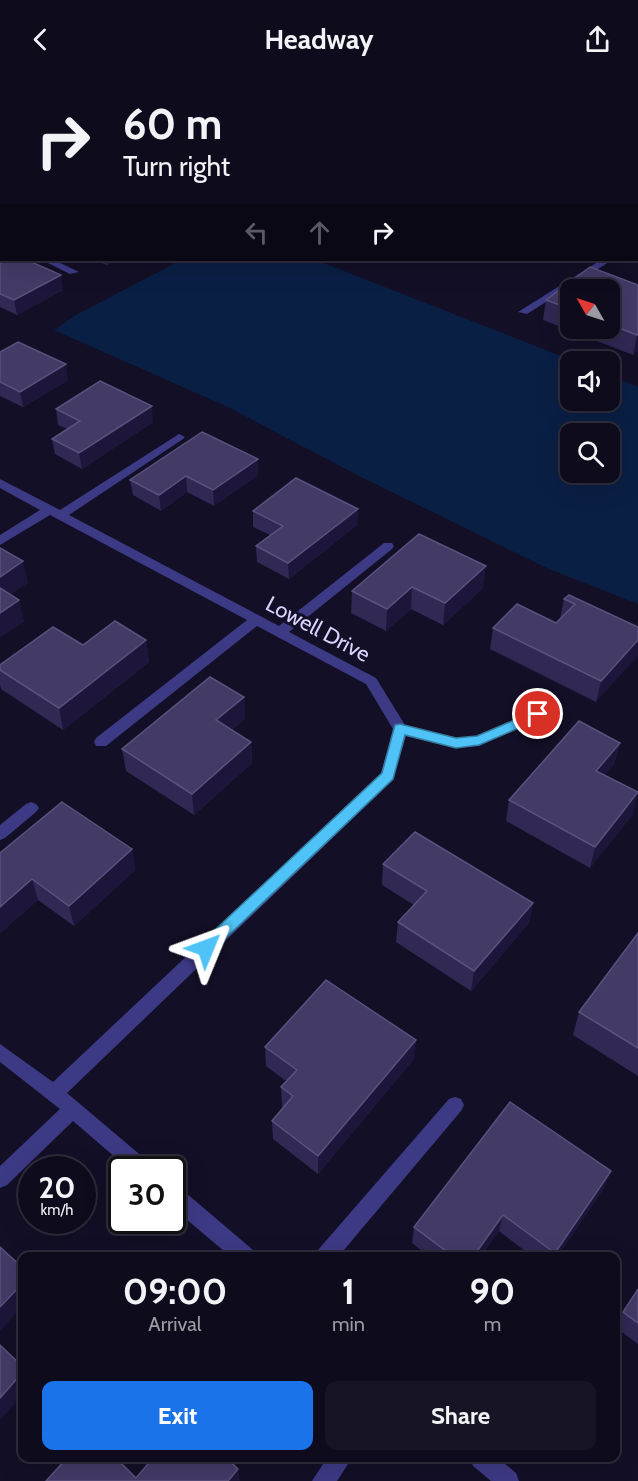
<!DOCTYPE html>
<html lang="en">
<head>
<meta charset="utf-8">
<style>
  :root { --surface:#0e0b1c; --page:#171425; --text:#f1f3f6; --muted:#9b9ba3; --line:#2e2b3b; --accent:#1a73e8 }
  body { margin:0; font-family:Cabin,sans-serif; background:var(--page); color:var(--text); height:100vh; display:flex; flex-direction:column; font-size:22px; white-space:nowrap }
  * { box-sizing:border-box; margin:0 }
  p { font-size:20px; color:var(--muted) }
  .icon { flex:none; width:33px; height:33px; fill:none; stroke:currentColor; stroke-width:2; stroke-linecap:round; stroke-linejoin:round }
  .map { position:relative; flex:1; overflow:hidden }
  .details { position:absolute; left:18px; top:1174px; width:602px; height:210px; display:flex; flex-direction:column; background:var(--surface); border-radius:12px; box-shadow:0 6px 24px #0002,0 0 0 2px var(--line) }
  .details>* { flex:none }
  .hud { position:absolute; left:0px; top:0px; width:639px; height:183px; box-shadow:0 6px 24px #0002,0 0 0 2px var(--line); background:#0e0b1c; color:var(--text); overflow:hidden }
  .needle { width:39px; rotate:309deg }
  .controls { position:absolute; left:560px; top:201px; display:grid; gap:12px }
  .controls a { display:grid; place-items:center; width:60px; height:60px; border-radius:12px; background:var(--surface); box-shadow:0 6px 24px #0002,0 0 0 2px var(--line); font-size:30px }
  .speed { position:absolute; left:18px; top:1078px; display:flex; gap:12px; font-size:30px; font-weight:700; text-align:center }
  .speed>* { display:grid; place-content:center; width:78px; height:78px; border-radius:50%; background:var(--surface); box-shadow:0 6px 24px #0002,0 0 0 2px var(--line); line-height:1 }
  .speed small { font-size:15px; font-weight:400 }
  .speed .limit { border:3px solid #111; border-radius:9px; background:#fff; color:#111 }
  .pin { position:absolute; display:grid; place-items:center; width:51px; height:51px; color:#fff; margin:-26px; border:3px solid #fff; border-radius:50%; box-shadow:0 2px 6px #0007 }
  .me { position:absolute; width:66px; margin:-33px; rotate:46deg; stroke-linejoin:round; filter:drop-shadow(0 0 4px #0008) }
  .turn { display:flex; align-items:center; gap:21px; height:126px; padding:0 24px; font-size:27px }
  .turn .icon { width:78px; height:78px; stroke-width:2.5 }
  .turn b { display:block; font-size:42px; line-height:51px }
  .lanes { display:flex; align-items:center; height:57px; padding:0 24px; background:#0003; justify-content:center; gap:30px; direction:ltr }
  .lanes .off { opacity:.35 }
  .eta { display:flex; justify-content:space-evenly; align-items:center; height:102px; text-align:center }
  .eta b { font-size:36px; font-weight:700; line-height:42px }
  .button { display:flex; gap:12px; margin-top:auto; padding:12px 24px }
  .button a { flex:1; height:69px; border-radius:12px; background:var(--accent); color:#fff; font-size:24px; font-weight:700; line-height:69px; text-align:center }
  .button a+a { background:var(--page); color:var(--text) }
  header { display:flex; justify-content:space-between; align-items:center; height:78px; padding:0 24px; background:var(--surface); font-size:27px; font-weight:700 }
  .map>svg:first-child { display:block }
  .water { fill:#0a1f44; fill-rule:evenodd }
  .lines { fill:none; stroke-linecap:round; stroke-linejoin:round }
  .minor { fill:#3d3a85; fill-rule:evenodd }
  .wall { fill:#312854; fill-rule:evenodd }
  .shaded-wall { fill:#1d163a }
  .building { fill:#433a66; stroke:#5a527e; stroke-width:1.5 }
  .route { fill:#4fc3f7; stroke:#337fa1; stroke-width:1.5 }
  .labels { text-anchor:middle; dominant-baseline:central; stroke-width:6; stroke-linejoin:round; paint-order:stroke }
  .street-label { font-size:22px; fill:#d9d4ff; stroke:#130f26 }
</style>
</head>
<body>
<header><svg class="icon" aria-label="back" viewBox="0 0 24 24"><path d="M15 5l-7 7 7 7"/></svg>Headway<svg class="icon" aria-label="share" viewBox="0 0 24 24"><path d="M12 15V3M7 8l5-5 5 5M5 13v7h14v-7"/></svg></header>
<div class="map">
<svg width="638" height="1403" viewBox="0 0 638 1403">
  <rect width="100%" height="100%" fill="#130f26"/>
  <!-- water -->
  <path class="water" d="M181 182H316L574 283 570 284V322H609V297L638 309V526L549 491 361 399 230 330 54 252 76 237ZM570 356H609V394H570Z"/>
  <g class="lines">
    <!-- minor -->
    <g class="minor">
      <path d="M271 0H281L283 2H272Z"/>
      <rect x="0" y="128" width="2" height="6"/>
      <path d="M2 142V148L0 149V143Z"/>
      <path d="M0 157H2V164L0 163Z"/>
      <path d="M42 182H54L79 194 70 196Z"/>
      <path d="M601 182H612L527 236 518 234Z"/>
      <path d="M179 356 185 359 183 361 69 437 279 548 384 465H392L394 468 392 471 289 554 376 600 405 647 456 660 477 658 538 631 545 636 543 640 479 668 456 670 406 658 393 702 67 1015 151 1086 153 1092H130L73 1043 7 1107 0 1110V1088L60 1031 0 984V966L53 1004 381 695 393 651 366 606 257 548 106 668H96L94 664 96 660 247 542 50 437 0 467V457L40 432 0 410V401L60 432Z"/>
      <path d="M31 724 36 726 39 730 36 734 5 760 0 762V747L26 726Z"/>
      <path d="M455 1019 461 1021 464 1027 461 1033 338 1179H315L318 1172 449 1021Z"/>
      <path d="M172 1107 179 1109 253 1172 256 1179H231L172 1129Z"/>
      <path d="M327 1380H352L337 1403H312Z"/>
      <path d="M470 1380H498L516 1395 519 1403H491L473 1388Z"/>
    </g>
  </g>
  <!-- wall -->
  <g class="wall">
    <path d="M152 0H178L175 2H157Z"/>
    <path d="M194 0H211L208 2H198Z"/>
    <path d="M393 0H435L432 2H397Z"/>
    <path d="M0 40H2V55L0 47Z"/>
    <path d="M0 170 63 212 17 237 0 229Z"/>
    <path d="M94 182H116L107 187Z"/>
    <path d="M590 189 638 207V273L633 277 543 242 546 222ZM570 212H609V250H570Z"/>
    <path d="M0 274 68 302 23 329 0 318Z"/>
    <path d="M56 331 153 344 82 391 55 376 52 361 67 351 58 347Z"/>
    <path d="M258 381V397L214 428 187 414 161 433 133 417 130 402Z"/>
    <path d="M358 431 357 447 289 501 257 484 256 468 270 457 253 449V433Z"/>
    <path d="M419 456 483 510 443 547 411 531 386 553 351 535 352 513Z"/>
    <path d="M564 521 638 549 596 624 490 571 493 550 556 545 560 541Z"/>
    <path d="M146 562 149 584 63 652 1 611 0 606V592L83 567Z"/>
    <path d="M244 619 245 641 232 652 251 664 252 685 194 737 126 693 122 671Z"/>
    <path d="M620 665 614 686 605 697 633 736 590 790 506 743 509 722Z"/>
    <path d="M132 771 135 792 74 848 38 822 0 855V775Z"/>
    <path d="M383 786 533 825 529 845 471 913 396 864 398 844 414 827 382 807Z"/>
    <path d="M638 855V998L573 957 579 934Z"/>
    <path d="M416 962 413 982 318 1096 273 1061 272 1043 284 1029 282 1028 281 1009 286 1003 266 988 265 969Z"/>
    <path d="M604 1110 557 1179H533L499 1153 480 1179H430L412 1165 414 1149Z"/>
    <path d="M638 1211V1266L615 1249 623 1234Z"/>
  </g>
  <!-- shaded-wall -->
  <g class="shaded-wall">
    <path d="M167 0H178L175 2H167Z"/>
    <path d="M419 0H435L432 2H419Z"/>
    <path d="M2 68V83L0 84V69Z"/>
    <path d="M2 85V101L0 102V86Z"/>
    <path d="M107 182H116L107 187Z"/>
    <path d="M61 197 63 212 17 237 14 222Z"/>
    <path d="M638 256V273L633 277 637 257Z"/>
    <path d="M66 286 68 302 23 329 20 314Z"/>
    <path d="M152 328 153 344 82 391 79 375Z"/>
    <path d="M258 381V397L214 428 213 412Z"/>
    <path d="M186 398 187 414 161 433 159 417Z"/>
    <path d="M358 431 357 447 289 501 288 485Z"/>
    <path d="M23 483 28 505 0 524V499Z"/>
    <path d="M486 488 483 510 443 547 445 525Z"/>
    <path d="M412 509 411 531 386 553 387 531Z"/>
    <path d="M19 522 24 544 0 560V535Z"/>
    <path d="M146 562 149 584 63 652 59 630Z"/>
    <path d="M638 562V578L596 624 601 603Z"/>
    <path d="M244 619 245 641 218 664 216 642Z"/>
    <path d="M251 664 252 685 194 737 192 716Z"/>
    <path d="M620 665 614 686 591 714 596 693Z"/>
    <path d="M638 716 633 736 590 790 595 769Z"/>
    <path d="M132 771 135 792 74 848 69 828Z"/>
    <path d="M32 801 38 822 0 855V829Z"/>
    <path d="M533 825 529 845 471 913 474 893Z"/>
    <path d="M416 962 413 982 318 1096V1078Z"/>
    <path d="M611 1093 604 1110 557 1179H553L555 1175Z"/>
    <path d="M503 1137 499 1153 480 1179H473Z"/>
    <path d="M22 1206V1229L0 1253V1229Z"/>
    <path d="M22 1295V1318L0 1342V1320Z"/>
    <path d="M238 1391 240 1403H228Z"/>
  </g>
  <!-- building -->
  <g class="building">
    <path d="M90 0H139L143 2H86Z"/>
    <path d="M322 0H340L345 2H320Z"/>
    <path d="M356 0H383L387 2H353Z"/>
    <path d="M0 170H2V182H27L61 197 14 222 0 216Z"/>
    <path d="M590 189 638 207V256L637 257 609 246V212H570V231L546 222Z"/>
    <path d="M18 264 66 286 20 314 0 304V274Z"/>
    <path d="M100 303 152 328 79 375 52 361 80 343 56 331Z"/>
    <path d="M202 354 258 381 213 412 186 398 159 417 130 402Z"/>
    <path d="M296 400 358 431 288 485 256 468 283 448 253 433Z"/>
    <path d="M419 456 486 488 445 525 412 509 387 531 352 513Z"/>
    <path d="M0 470 23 483 0 499Z"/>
    <path d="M0 510 19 522 0 535Z"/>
    <path d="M569 517 638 549V562L601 603 493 550 517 526 556 545 575 526 564 521Z"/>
    <path d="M115 543 146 562 59 630 0 592V587L53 549 83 567Z"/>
    <path d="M210 599 244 619 216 642 251 664 192 716 122 671Z"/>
    <path d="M579 643 620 665 596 693 638 714 595 769 509 722Z"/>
    <path d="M62 724 132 771 69 828 32 801 0 829V775Z"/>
    <path d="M415 754 533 825 474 893 398 844 427 813 383 786Z"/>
    <path d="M638 855V970L579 934Z"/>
    <path d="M326 902 416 962 318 1078 272 1043 293 1018 281 1009 297 992 265 969Z"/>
    <path d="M510 1024 611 1093 555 1175 503 1137 473 1179H454L414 1149Z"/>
    <path d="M0 1169 22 1189V1206L0 1229Z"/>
    <path d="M638 1211V1245L623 1234Z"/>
    <path d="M0 1267 22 1288V1295L0 1320Z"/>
    <path d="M67 1380H116L136 1400 153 1380H227L238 1391 228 1403H46Z"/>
  </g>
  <!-- route -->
  <path class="route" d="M538 632 544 636 542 640 479 667 456 670 405 657 393 701 211 874 206 876 201 874 199 870 201 865 382 695 395 647 400 646 456 660 477 658Z"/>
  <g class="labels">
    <!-- street labels -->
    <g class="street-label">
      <text transform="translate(318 551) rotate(28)">Lowell Drive</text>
    </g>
  </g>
</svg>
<div class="controls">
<a><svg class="needle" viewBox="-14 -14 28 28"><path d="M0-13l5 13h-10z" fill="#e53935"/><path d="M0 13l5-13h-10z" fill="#9b9ba3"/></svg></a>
<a><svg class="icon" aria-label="sound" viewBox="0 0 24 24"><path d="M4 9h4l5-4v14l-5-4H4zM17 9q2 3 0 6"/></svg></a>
<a><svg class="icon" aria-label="search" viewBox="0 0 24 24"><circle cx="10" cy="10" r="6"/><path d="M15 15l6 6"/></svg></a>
</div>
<div class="speed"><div>20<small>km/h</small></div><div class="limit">30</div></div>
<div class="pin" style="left:538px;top:636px;background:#d93025"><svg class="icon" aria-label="arrive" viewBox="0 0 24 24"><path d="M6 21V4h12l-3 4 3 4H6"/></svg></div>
<svg class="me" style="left:206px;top:870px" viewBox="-20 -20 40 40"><path d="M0-17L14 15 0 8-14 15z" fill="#4fc3f7" stroke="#fff" stroke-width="4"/></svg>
<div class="hud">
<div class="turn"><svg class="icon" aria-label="right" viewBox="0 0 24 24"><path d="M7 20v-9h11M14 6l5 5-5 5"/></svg><div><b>60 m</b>Turn right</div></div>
<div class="lanes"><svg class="icon off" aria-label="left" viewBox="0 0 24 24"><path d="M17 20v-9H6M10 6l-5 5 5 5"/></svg><svg class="icon off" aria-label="ahead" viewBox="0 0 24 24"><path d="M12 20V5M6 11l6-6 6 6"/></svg><svg class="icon" aria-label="right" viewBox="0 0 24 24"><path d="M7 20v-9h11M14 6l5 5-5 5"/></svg></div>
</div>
<section class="details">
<div class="eta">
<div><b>09:00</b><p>Arrival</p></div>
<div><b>1</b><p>min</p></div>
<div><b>90</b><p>m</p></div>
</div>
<div class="button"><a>Exit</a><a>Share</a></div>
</section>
</div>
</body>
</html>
